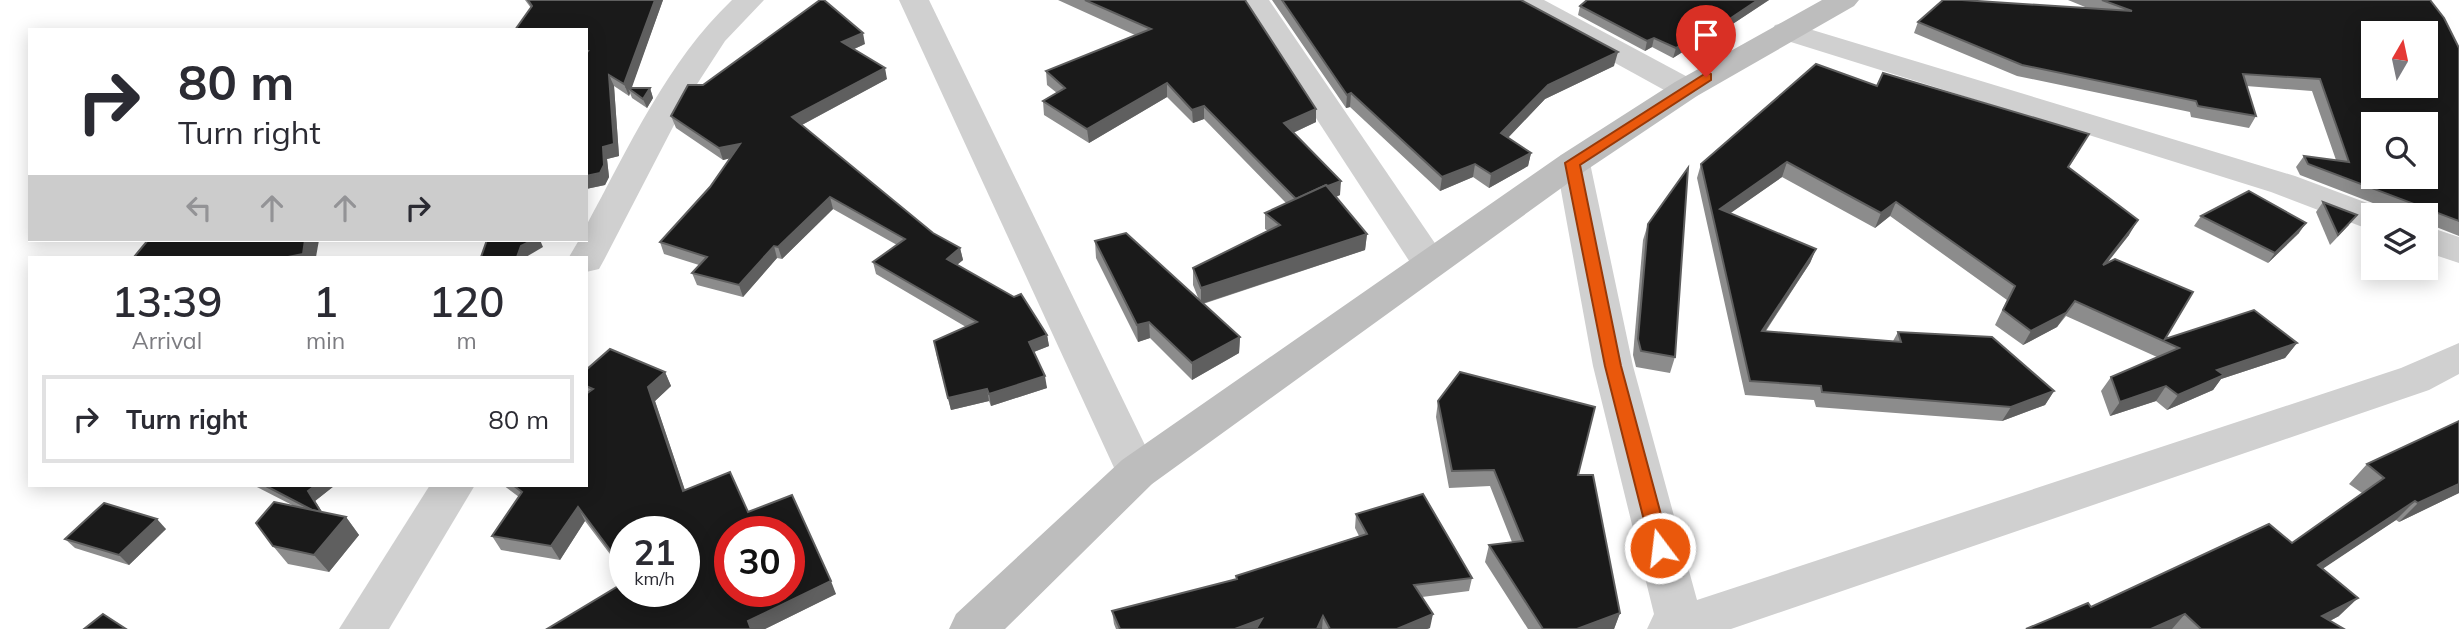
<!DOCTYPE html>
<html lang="en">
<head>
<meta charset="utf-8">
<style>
  :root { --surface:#fff; --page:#f7f7f7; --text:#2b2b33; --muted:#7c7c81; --line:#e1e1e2 }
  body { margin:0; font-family:Mulish,sans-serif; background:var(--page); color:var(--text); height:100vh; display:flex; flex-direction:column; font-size:26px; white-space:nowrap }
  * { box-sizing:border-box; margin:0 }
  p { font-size:23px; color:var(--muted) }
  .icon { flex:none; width:38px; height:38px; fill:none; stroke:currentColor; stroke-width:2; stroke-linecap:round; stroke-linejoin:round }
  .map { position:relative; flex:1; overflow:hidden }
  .drawer { position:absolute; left:28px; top:256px; width:560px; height:231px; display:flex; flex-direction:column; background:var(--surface); border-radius:0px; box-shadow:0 4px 18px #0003 }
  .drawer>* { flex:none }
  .banner { position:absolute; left:28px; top:28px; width:560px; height:214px; border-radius:0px; box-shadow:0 4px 18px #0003; background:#fff; color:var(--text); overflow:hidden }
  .needle { width:46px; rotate:9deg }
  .tools { position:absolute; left:2361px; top:21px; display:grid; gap:14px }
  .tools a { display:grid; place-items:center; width:77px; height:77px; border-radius:0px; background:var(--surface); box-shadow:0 4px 18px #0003; font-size:35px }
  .speed { position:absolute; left:609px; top:516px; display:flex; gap:14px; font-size:35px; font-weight:700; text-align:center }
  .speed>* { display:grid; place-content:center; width:91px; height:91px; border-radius:50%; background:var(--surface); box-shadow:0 4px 18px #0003; line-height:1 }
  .speed small { font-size:18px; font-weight:400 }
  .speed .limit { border:10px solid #d22; background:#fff; color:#111 }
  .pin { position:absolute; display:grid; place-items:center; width:60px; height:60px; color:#fff; margin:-72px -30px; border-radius:50% 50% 50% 0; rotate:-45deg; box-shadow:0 0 7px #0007 }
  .pin .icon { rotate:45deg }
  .me { position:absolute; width:77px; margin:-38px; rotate:345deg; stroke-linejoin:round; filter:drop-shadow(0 0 5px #0008) }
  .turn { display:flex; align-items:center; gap:24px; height:147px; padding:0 35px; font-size:32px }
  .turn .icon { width:91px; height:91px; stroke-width:2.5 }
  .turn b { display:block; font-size:49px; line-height:60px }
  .lanes { display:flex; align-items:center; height:66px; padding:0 35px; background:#0003; justify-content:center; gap:35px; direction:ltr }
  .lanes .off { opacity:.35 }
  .eta { display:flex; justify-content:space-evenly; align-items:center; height:119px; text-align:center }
  .eta b { font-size:42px; font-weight:600; line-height:49px }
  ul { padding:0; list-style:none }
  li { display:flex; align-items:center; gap:21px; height:88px; margin:0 14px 10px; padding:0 21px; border:4px solid var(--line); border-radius:0px }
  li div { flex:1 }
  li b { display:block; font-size:26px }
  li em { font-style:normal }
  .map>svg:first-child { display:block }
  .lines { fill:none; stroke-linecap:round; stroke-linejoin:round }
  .street { fill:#d0d0d0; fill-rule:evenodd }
  .secondary { fill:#bdbdbd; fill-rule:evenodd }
  .wall { fill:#8c8c8c }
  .shaded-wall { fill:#5f5f5f }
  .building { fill:#1a1a1a; stroke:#5f5f5f; stroke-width:2; fill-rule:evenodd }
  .route { fill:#ea580c; stroke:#983908; stroke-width:2 }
</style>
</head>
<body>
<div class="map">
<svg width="2459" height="629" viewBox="0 0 2459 629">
  <rect width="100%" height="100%" fill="#fff"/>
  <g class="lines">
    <!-- street -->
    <g class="street">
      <path d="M732 0H764L725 41 688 98 604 260 599 269 586 272V257H569L579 240H586V226C629 147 667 62 732 0Z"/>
      <path d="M899 0H929L1158 472 1152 484 1137 489 1122 484 1116 472Z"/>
      <path d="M1239 0H1269L1443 255 1449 264 1443 273 1430 277 1417 273Z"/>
      <path d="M1507 0H1544L1697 82 1702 89 1697 96 1686 99 1675 96 1512 6Z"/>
      <path d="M1786 22 2295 176 2386 210 2389 215H2373V230L2360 226 2271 192 1775 37 1771 31 1775 25Z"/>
      <path d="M1573 152 1585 155 1590 163 1633 366 1697 600 2401 368 2459 343V374L2429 390 1731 629H1647L1654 614 1593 366 1556 163 1561 155Z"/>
      <path d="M2426 226 2459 237V263L2426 252Z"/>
      <path d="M430 485H475L389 629H339Z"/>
    </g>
    <!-- secondary -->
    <path class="secondary" d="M1822 0H1859L1854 6 1697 96 1585 171 1152 484 1005 629H949L956 614 1122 460 1561 155 1675 82Z"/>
  </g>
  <!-- wall -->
  <g class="wall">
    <path d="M525 0H663L631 88H650L653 98 647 108 632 98 630 93 629 96 614 86 619 156 607 159 609 177 605 185 586 189V30L531 8Z"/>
    <path d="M1058 0H1245L1316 122 1293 133 1340 195 1336 197 1367 234 1365 250 1203 304 1240 337 1239 353 1192 380 1150 338 1138 342 1096 258 1095 241 1199 300 1193 285V268L1268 231 1265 229V213L1286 203 1204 119 1193 123 1167 97 1089 143 1044 115 1043 101 1057 93 1047 85 1046 71 1135 35Z"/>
    <path d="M1272 0H1521L1614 66 1545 99 1508 138 1531 153 1528 166 1489 188 1473 177 1440 191 1350 107 1346 108Z"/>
    <path d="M1587 0H1769L1722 31 1719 29 1673 58 1652 47 1645 51 1578 15 1580 6Z"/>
    <path d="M2068 0H2430L2459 48V236L2426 223V215H2404L2300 175 2296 167 2304 156 2336 160 2312 91 2246 86 2256 116 2249 128 2191 117 2190 112 2017 76 1914 33 1918 22 2090 9Z"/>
    <path d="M865 44 854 49 887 79 802 125 933 233 960 248 963 260 957 265 1047 335 1049 346 1034 352 1047 388 991 406 989 401 951 410 936 353 966 327 876 274 873 262 897 245 833 209 782 259 777 258 743 297 697 285 692 273 699 265 664 254 660 242 710 187 730 158 723 160 676 128 671 116 703 85Z"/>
    <path d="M1877 86 2081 148 2069 167 2129 235 2106 263 2165 339 2297 343 2285 358 2221 379 2213 390 2167 410 2156 401 2110 416 2101 391 2111 377 2157 357 2066 316 2057 327 2023 345 1995 325 2007 300 1890 216 1875 228 1782 177 1730 213 1816 249 1810 263 1766 331 1893 341 1898 332 2054 391 2045 405 2002 421 1816 407 1814 400 1745 395 1697 178 1701 164Z"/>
    <path d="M2323 202 2349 225 2330 245 2316 212Z"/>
    <path d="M2201 216 2299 233 2268 263 2194 226Z"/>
    <path d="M1648 224 1675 357 1670 373 1636 367 1633 355 1643 240Z"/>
    <path d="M586 370 665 372 671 386 655 401 685 491 748 512 836 594 765 629H547L684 592 625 532V574L585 521 560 560 501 550 492 536 519 497 503 485H586Z"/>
    <path d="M1438 401 1578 475 1620 613 1614 629H1528L1485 562 1489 545 1512 542 1490 486 1449 488 1436 417Z"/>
    <path d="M2367 464 2459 493 2399 522 2396 520 2323 568 2339 616 2330 621 2344 629H2026L2091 607 2292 543 2362 493 2349 484Z"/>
    <path d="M253 485H333L334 486 315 501 322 512 346 517 359 535 329 572 288 564 273 546 294 506Z"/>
    <path d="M1356 514 1472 578 1469 591 1422 597 1430 628 1427 629H1116L1114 624 1112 611 1236 579V576L1359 536 1355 528Z"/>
    <path d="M166 529 129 565 75 548 65 539Z"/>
  </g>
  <!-- shaded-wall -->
  <g class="shaded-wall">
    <path d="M655 0H663L631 90 628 88 630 93 629 96 624 84Z"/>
    <path d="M1758 0H1769L1722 31 1725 22Z"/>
    <path d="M1721 20 1719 29 1673 58 1676 48Z"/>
    <path d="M863 33 865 44 845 53 842 42Z"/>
    <path d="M1654 38 1652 47 1645 51 1647 41Z"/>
    <path d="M1618 52 1614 66 1545 99 1499 147 1501 133 1548 85Z"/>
    <path d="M885 68 887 79 796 128 792 117Z"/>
    <path d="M609 75 614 86 619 156 607 159 609 177 605 185 586 189V176L603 147Z"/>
    <path d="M1167 83V97L1089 143 1087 129Z"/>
    <path d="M650 88 653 98 647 108 643 99Z"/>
    <path d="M1351 93 1350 107 1346 108 1347 95Z"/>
    <path d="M1204 106V119L1193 123 1192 110Z"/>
    <path d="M1316 109V122L1284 137V123Z"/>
    <path d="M740 144 744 155 723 160 719 148Z"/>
    <path d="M1531 153 1528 166 1489 188 1491 174Z"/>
    <path d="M1787 162 1782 177 1715 224 1720 209Z"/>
    <path d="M1475 164 1473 177 1440 191 1442 177Z"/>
    <path d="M1341 181 1340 195 1295 213 1296 199Z"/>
    <path d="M830 197 833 209 782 259 778 247Z"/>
    <path d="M1896 202 1890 216 1875 228 1881 213Z"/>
    <path d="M2138 220 2129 235 2094 280 2103 265Z"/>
    <path d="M2306 223 2299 233 2268 263 2275 253Z"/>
    <path d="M1367 234 1365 250 1201 304V288Z"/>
    <path d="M305 240H319L316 257H288Z"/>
    <path d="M533 240H540L543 247 526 257H517L521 246Z"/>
    <path d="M774 246 777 258 743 297 739 285Z"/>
    <path d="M960 248 963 260 949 271 947 259Z"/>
    <path d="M1816 249 1810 263 1756 345 1762 331Z"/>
    <path d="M2075 301 2057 327 2023 345 2031 331Z"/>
    <path d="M1149 322 1150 338 1138 342 1137 325Z"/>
    <path d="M1047 335 1049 346 1031 353 1029 342Z"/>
    <path d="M1240 337 1239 353 1192 380V363Z"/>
    <path d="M2297 343 2285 358 2221 379 2213 390 2167 410 2178 395 2217 370Z"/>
    <path d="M665 372 671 386 655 401 690 505 683 491 648 387Z"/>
    <path d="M1045 376 1047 388 991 406 989 394Z"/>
    <path d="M2166 386 2156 401 2110 416 2120 402Z"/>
    <path d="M987 389 989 401 951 410 948 398Z"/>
    <path d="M2054 391 2045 405 2002 421 2011 407Z"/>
    <path d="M2459 484V493L2399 522 2418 503Z"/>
    <path d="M316 485 334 486 315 501 331 526 308 491Z"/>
    <path d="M2415 501 2396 520 2300 584 2318 565Z"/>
    <path d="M578 507 585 521 560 560 551 546Z"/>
    <path d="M346 517 359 535 329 572 314 555Z"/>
    <path d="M157 519 166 529 129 565 119 555Z"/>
    <path d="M831 581 836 594 765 629H751L748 621Z"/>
    <path d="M2358 598 2339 616 2314 629 2322 616Z"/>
    <path d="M1620 613 1614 629H1577Z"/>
    <path d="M1433 614 1430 628 1427 629H1397Z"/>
    <path d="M2185 614 2172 629H2151Z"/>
    <path d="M1323 616 1322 629H1317Z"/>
    <path d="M1262 619 1261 629H1235Z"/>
  </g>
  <!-- building -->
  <g class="building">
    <path d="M528 0H655L624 84 609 75 614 144 603 147 604 165 600 173 586 176V54L588 51H586V30H515L532 6Z"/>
    <path d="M820 0H824L863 33 842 42 885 68 792 117 933 233 960 248 947 259 1014 297 1021 294 1047 335 1029 342 1045 376 989 394 987 389 948 398 934 341 977 322 873 262 905 239 830 197 778 247 774 246 739 285 692 273 707 257 660 242 710 187 740 144 719 148 671 116 688 85H703Z"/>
    <path d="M1085 0H1245L1316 109 1284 123 1341 181 1328 186 1326 185 1296 199 1204 106 1192 110 1167 83 1087 129 1043 101 1065 88 1046 71 1151 29Z"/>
    <path d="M1282 0H1521L1618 52 1548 85 1501 133 1531 153 1491 174 1475 164 1442 177 1351 93 1347 95Z"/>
    <path d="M1587 0H1758L1725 22 1721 20 1676 48 1654 38 1647 41 1580 6Z"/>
    <path d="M1943 0H1962L2132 11 2102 0H2430L2444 18 2459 48V221L2308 164 2304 156 2349 162 2320 79 2243 74 2256 116 2198 106 2196 101 2022 65 1918 22ZM2373 33H2426V86H2373ZM2373 124H2426V177H2373Z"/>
    <path d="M1816 64 1877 86 1883 73 2089 134 2068 167 2138 220 2103 265 2115 259 2193 292 2165 339 2254 310 2297 343 2217 370 2224 375 2178 395 2166 386 2120 402 2111 377 2179 348 2075 301 2066 313 2031 331 2003 310 2015 286 1896 202 1881 213 1787 162 1720 209 1816 249 1762 331 1901 342 1898 332 1992 337 2054 391 2011 407 1822 392 1821 386 1750 381 1701 164Z"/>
    <path d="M628 88H650L643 99Z"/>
    <path d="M1688 168 1675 357 1641 351 1638 339 1648 224Z"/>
    <path d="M1326 185 1367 234 1201 288 1193 268 1280 225 1265 213Z"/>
    <path d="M2249 191 2306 223 2275 253 2201 216Z"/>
    <path d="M2323 202 2357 215 2338 235Z"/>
    <path d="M1126 233 1240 337 1192 363 1149 322 1137 325 1095 241Z"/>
    <path d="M148 240H305L303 254 288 257H134Z"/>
    <path d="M487 240H533L521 246 517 257H481Z"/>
    <path d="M610 349 665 372 648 387 683 491 730 472 748 512 792 495 831 581 748 621 751 629H547L625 582V592H684V532H625V570L578 507 551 546 492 536 522 492 513 485H586V394L593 389 586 386V370ZM730 532H789V592H730Z"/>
    <path d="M1460 372 1595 407 1578 475H1593L1620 613 1577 629H1543L1489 545 1523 541 1494 470 1452 471 1438 401Z"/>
    <path d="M2459 421V484L2418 503 2415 501 2318 565 2358 598 2322 616 2344 629H2201L2185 614 2151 629H2026L2088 603 2091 607 2269 524 2292 543 2384 478 2367 464Z"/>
    <path d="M264 485H316L308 491 321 512 312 510Z"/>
    <path d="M1423 494 1472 578 1414 585 1433 614 1397 629H1330L1323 616 1317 629H1256L1262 619 1235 629H1120L1112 611 1237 579 1236 576 1367 534 1356 514Z"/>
    <path d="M274 502 346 517 314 555 273 546 256 523Z"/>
    <path d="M104 503 157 519 119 555 65 539Z"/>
    <path d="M103 614 126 629H84Z"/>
  </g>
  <!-- route -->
  <path class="route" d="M1706 73 1711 74V80L1580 165 1621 366 1670 548 1667 553H1654L1651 548 1605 366 1565 163Z"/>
</svg>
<div class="tools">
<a><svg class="needle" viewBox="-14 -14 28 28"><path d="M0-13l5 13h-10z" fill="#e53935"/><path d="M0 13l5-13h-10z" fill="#7c7c81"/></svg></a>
<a><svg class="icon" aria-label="search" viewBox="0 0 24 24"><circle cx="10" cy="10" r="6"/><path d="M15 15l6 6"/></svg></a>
<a><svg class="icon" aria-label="layers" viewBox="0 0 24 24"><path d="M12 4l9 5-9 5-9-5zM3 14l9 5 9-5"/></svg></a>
</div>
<div class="speed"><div>21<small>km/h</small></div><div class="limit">30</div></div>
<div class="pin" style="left:1706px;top:77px;background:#d93025"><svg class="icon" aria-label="arrive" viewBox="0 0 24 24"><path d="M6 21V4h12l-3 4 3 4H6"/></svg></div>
<svg class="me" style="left:1660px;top:548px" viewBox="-20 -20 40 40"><circle r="17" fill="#ea580c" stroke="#fff" stroke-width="3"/><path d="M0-11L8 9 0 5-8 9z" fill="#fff"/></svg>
<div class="banner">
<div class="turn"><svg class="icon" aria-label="right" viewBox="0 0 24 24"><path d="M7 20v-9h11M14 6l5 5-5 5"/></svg><div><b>80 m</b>Turn right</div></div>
<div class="lanes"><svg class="icon off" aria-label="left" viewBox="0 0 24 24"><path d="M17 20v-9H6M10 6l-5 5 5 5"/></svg><svg class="icon off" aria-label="ahead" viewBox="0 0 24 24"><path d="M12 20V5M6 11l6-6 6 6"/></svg><svg class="icon off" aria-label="ahead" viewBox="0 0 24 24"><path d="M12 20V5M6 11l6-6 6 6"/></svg><svg class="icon" aria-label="right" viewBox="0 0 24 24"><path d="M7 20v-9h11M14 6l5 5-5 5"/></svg></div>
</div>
<section class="drawer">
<div class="eta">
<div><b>13:39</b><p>Arrival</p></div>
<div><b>1</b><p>min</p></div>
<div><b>120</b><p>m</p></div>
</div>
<ul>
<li><svg class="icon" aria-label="right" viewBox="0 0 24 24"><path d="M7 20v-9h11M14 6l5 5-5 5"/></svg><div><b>Turn right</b></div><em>80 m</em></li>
</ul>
</section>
</div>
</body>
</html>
